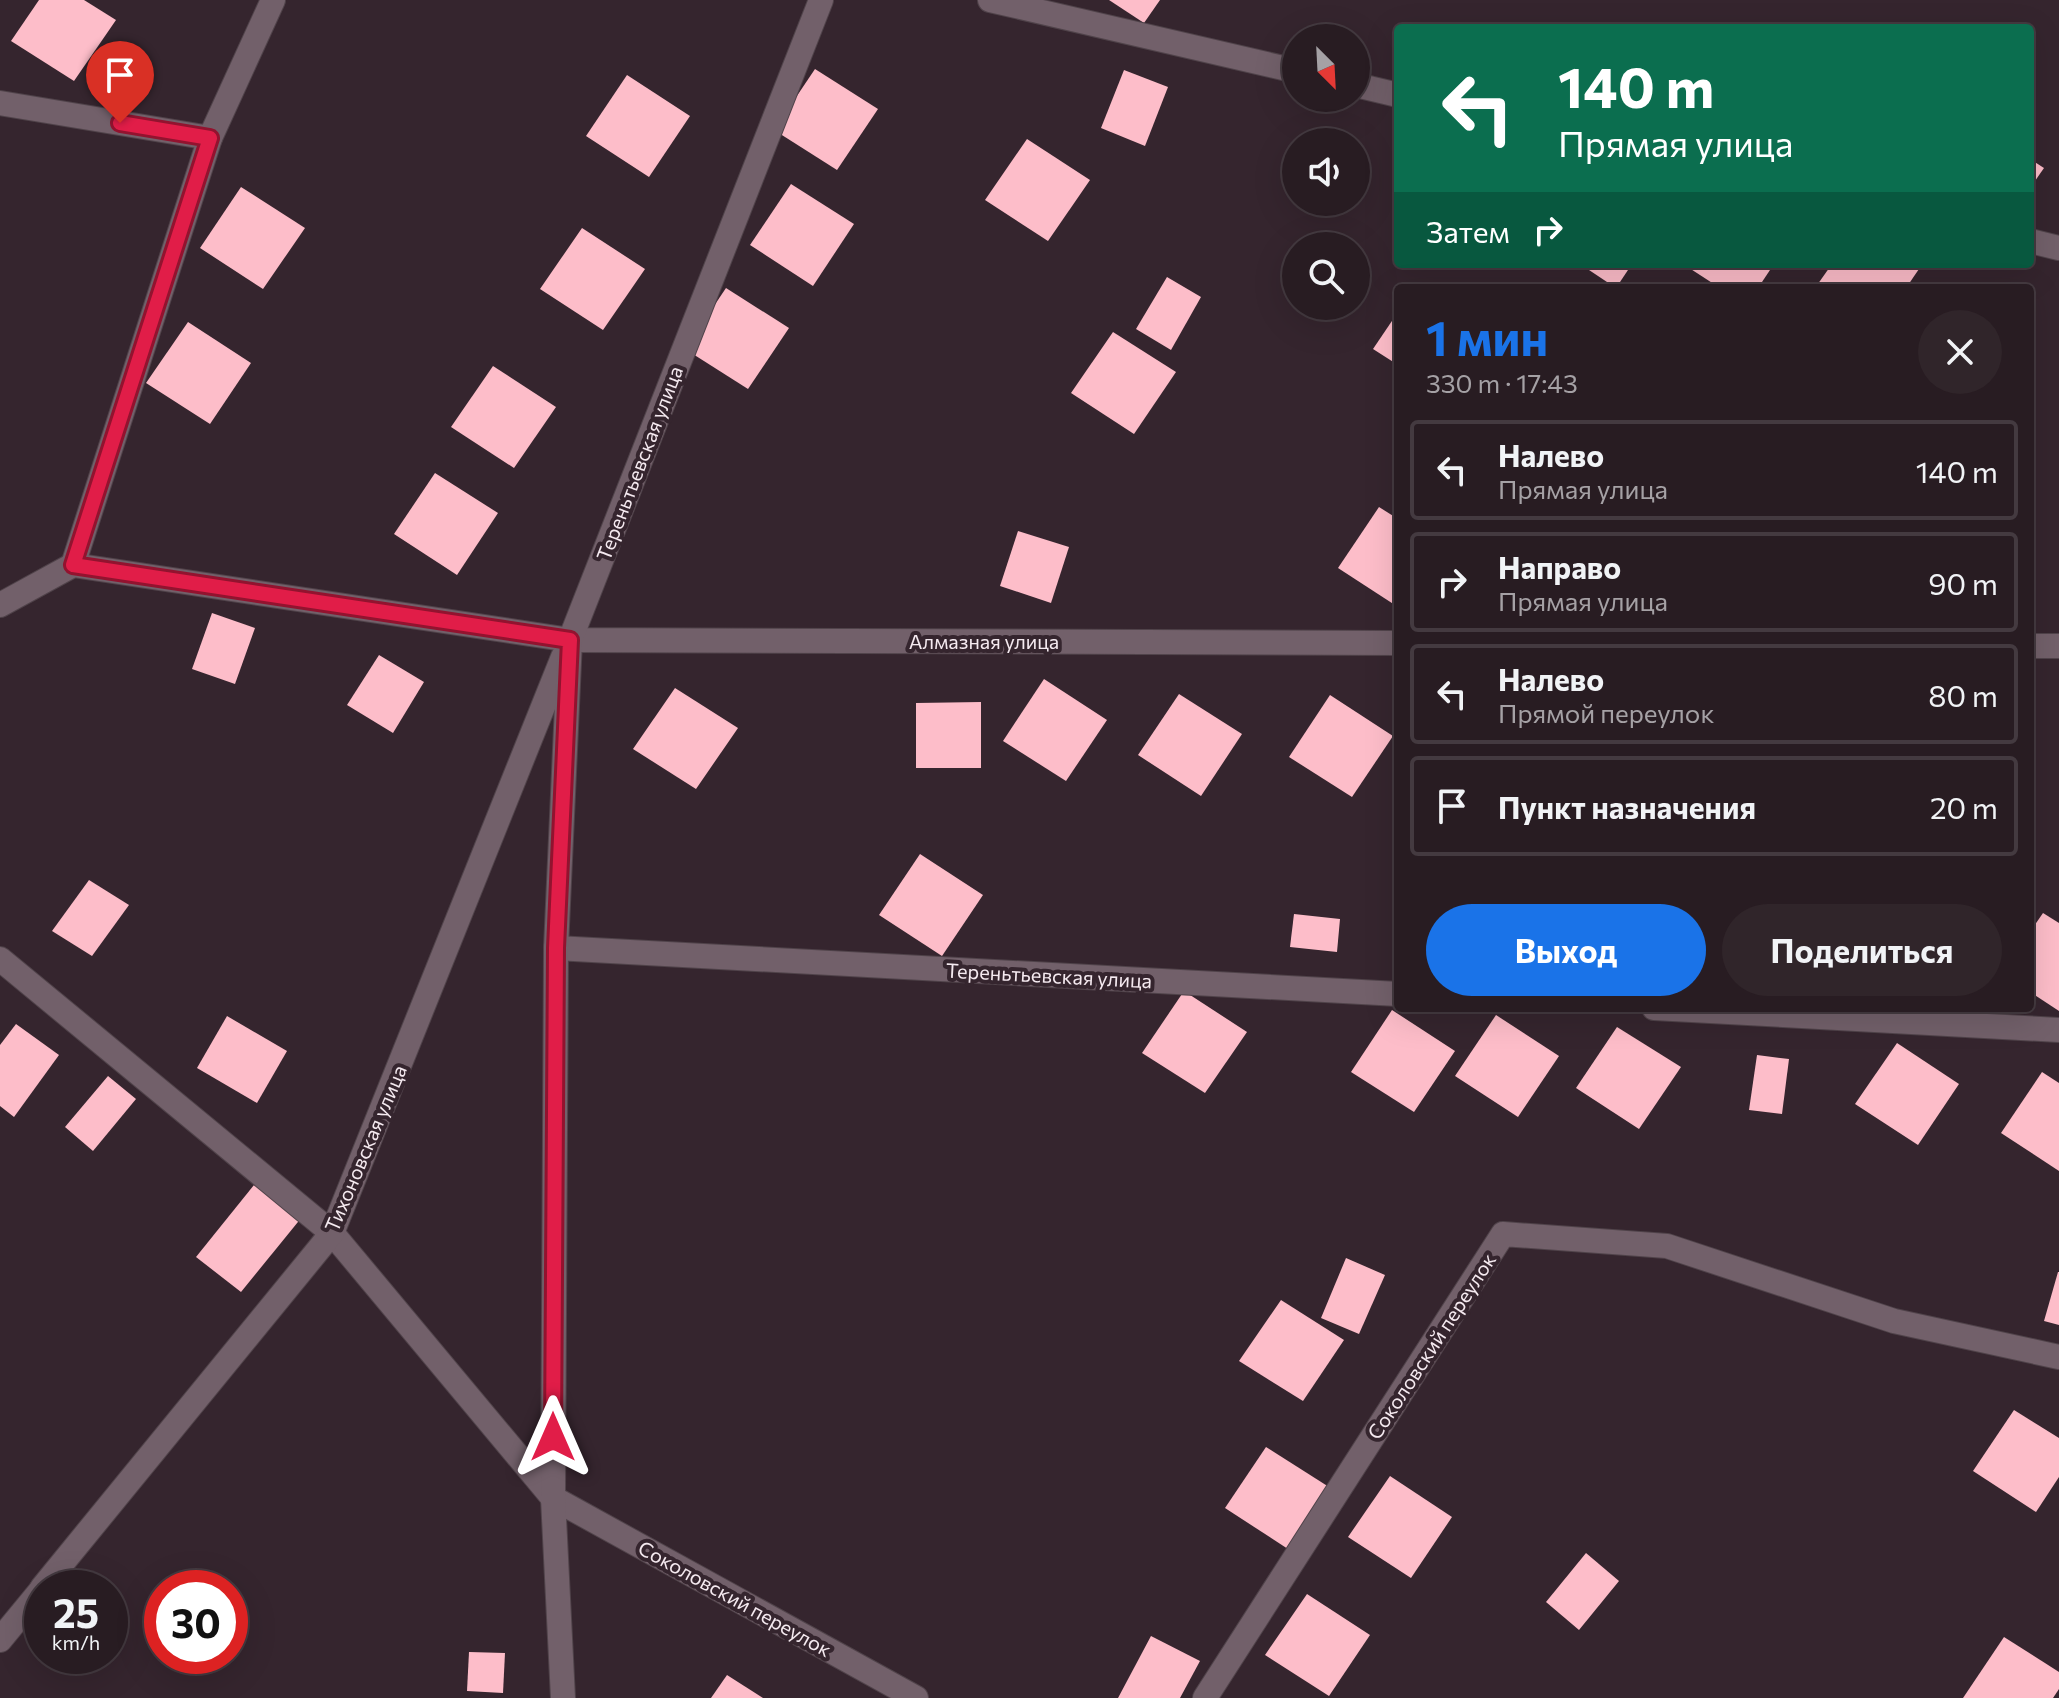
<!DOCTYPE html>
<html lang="ru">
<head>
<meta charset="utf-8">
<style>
  :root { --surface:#281c22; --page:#30252a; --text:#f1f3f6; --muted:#a5a1a5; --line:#443a40; --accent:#1a73e8 }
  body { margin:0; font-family:Commissioner,sans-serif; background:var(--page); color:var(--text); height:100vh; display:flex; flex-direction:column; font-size:30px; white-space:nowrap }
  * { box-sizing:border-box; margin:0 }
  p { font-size:26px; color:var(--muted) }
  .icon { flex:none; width:44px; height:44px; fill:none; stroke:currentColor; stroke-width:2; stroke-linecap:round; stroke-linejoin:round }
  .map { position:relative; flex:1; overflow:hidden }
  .side { position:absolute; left:1394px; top:284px; width:640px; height:728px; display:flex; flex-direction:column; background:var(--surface); border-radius:8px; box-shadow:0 8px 32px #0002,0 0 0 2px var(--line) }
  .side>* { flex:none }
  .hud { position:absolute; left:1394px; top:24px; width:640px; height:244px; border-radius:8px; box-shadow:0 8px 32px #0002,0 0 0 2px var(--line); background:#0b6e4f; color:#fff; overflow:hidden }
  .needle { width:52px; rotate:156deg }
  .buttons { position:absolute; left:1282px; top:24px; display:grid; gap:16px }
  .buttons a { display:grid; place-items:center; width:88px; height:88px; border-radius:50%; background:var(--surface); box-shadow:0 8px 32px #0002,0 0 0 2px var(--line); font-size:40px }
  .speed { position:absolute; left:24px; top:1570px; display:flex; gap:16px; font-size:40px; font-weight:700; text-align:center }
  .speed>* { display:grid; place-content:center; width:104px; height:104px; border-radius:50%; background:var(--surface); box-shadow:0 8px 32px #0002,0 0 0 2px var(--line); line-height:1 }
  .speed small { font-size:20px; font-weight:400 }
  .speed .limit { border:12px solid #d22; background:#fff; color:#111 }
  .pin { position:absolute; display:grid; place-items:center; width:68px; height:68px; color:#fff; margin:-82px -34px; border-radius:50% 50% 50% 0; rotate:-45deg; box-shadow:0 0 8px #0007 }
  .pin .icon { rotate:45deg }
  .me { position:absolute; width:88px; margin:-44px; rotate:0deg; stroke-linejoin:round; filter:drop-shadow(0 0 6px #0008) }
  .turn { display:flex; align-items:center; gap:28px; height:168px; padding:0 32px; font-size:36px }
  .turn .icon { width:104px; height:104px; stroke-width:2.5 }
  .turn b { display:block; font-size:56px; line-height:68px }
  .then { display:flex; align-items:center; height:76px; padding:0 32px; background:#0003; gap:16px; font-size:30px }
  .round { display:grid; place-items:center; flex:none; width:84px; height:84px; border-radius:42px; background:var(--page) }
  .headline { display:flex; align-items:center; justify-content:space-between; height:136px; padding:0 32px }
  h1 { font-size:48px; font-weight:700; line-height:60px; color:var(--accent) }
  .button { display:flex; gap:16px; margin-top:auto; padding:16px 32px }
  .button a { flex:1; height:92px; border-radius:48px; background:var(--accent); color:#fff; font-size:32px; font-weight:700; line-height:92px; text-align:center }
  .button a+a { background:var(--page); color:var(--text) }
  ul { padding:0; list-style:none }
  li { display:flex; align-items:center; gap:24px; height:100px; margin:0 16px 12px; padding:0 16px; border:4px solid var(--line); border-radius:8px }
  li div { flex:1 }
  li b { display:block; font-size:30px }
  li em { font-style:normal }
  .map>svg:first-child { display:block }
  .building { fill:#fdbdc9 }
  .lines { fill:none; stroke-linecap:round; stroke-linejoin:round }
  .minor-casing { stroke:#50434a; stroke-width:26 }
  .minor { stroke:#72606a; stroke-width:24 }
  .route-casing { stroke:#92132f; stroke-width:20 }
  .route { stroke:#e11d48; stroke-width:14 }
  .labels { text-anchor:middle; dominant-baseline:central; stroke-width:8; stroke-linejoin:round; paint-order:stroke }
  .street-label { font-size:20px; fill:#f5eaf0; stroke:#35252e }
</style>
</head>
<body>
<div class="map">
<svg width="2059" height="1698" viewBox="0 0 2059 1698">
  <rect width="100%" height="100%" fill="#35252e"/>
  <!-- building -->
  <g class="building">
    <path d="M39 0H84L116 20 74 81 11 41Z"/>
    <path d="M1109 0H1160L1144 23Z"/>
    <path d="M815 69 878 109 837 170 774 130Z"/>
    <path d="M1124 70 1168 87 1145 146 1101 128Z"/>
    <path d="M627 75 690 116 649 177 586 136Z"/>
    <path d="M1027 139 1090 180 1048 241 985 200Z"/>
    <path d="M2030 159 2044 168 2030 188Z"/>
    <path d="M791 184 854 224 813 286 750 245Z"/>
    <path d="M241 187 305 228 263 289 200 248Z"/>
    <path d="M582 228 645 269 603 330 540 289Z"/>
    <path d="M1580 264H1632L1616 288Z"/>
    <path d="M1683 264H1774L1758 288H1720Z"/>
    <path d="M1832 264H1912L1919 269 1906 288H1815Z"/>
    <path d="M1167 277 1201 297 1171 350 1136 329Z"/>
    <path d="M726 288 789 328 748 389 685 349Z"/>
    <path d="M1398 312V365L1373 349Z"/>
    <path d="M188 322 251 363 210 424 146 383Z"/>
    <path d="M1113 332 1176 372 1134 434 1071 393Z"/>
    <path d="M493 366 556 407 514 468 451 427Z"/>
    <path d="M435 473 498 513 457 575 394 534Z"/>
    <path d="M1379 507 1398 519V607L1338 568Z"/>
    <path d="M1018 531 1069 547 1051 603 1000 586Z"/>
    <path d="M212 613 255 628 235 684 192 669Z"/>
    <path d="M379 655 424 682 393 733 347 705Z"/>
    <path d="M1044 679 1107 720 1066 781 1003 741Z"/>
    <path d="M675 688 738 728 696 789 633 749Z"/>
    <path d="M1179 694 1242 734 1201 796 1138 755Z"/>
    <path d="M1330 695 1393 736 1352 797 1289 757Z"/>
    <path d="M981 702V768H916V703Z"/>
    <path d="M920 854 983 895 942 956 879 915Z"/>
    <path d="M89 880 129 905 92 956 52 931Z"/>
    <path d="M2043 913 2059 923V1011L2030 992V932Z"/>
    <path d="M1294 914 1340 919 1337 952 1290 947Z"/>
    <path d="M1184 991 1247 1032 1205 1093 1142 1053Z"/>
    <path d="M1392 1010 1455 1051 1414 1112 1351 1072Z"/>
    <path d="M1496 1015 1559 1056 1518 1117 1455 1076Z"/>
    <path d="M227 1016 287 1051 257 1103 197 1068Z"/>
    <path d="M16 1024 59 1055 14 1117 0 1106V1045Z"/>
    <path d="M1617 1027 1681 1067 1639 1129 1576 1088Z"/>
    <path d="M1897 1043 1959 1084 1918 1145 1855 1104Z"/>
    <path d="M1757 1055 1789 1059 1782 1114 1749 1110Z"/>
    <path d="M2042 1072 2059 1083V1171L2001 1133Z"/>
    <path d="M108 1076 136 1099 93 1151 65 1127Z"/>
    <path d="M258 1180 302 1217 241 1292 196 1257Z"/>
    <path d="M1346 1258 1385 1275 1359 1334 1321 1318Z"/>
    <path d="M2058 1272H2059V1325L2044 1321Z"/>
    <path d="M1281 1300 1344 1340 1303 1401 1239 1361Z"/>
    <path d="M2014 1410 2059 1438V1477L2036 1512 1973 1471Z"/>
    <path d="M1266 1447 1329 1487 1288 1549 1225 1508Z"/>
    <path d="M1390 1476 1452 1517 1411 1578 1348 1537Z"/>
    <path d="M1586 1553 1619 1581 1579 1630 1546 1602Z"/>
    <path d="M1307 1594 1370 1635 1329 1696 1265 1655Z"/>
    <path d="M1151 1636 1200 1661 1180 1698H1118Z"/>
    <path d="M2004 1637 2059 1672V1689L2053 1698H1963Z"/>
    <path d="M469 1652 505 1653 503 1693 467 1691Z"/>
    <path d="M727 1675 763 1698H711Z"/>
  </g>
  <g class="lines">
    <!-- minor casing -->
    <g class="minor-casing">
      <g id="minor">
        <path d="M990 0 1296 71"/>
        <path d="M1356 85 1398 95"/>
        <path d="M0 103 210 138"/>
        <path d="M2030 241 2059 248"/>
        <path d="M73 565 210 138 273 0"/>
        <path d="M0 605 73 565 570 640 1398 643"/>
        <path d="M2030 646H2059"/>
        <path d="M556 948 1398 994"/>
        <path d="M0 959 332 1233 553 1498 916 1698"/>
        <path d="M1654 1008 2059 1030"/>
        <path d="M42 1588 332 1233 563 657"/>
        <path d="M0 1640 42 1589"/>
        <path d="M563 1698 553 1498 556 948 570 640 821 0"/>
        <path d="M1205 1698 1503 1234 1667 1246 1894 1321 2059 1357"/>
      </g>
    </g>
    <!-- minor -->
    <use href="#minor" class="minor"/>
  </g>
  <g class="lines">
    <!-- route casing -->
    <g class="route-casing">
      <path id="route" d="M120 123 210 138 73 565 570 640 556 948 553 1437"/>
    </g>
    <!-- route -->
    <use href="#route" class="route"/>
  </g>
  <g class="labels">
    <!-- street labels -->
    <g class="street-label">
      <text transform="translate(639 463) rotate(-69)">Тереньтьевская улица</text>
      <text x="984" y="641">Алмазная улица</text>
      <text transform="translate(1049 975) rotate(3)">Тереньтьевская улица</text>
      <text transform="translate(365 1148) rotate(-67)">Тихоновская улица</text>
      <text transform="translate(1431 1346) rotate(-57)">Соколовский переулок</text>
      <text transform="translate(735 1598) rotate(29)">Соколовский переулок</text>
    </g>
  </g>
</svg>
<div class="buttons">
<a><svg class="needle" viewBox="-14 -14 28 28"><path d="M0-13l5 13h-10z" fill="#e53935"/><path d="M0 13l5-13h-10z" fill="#a5a1a5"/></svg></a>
<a><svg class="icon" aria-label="sound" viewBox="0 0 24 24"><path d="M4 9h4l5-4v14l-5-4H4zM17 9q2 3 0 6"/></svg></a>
<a><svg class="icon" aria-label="search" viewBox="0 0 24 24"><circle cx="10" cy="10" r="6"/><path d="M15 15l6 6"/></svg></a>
</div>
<div class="speed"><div>25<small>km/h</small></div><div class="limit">30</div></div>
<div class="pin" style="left:120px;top:123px;background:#d93025"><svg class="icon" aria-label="arrive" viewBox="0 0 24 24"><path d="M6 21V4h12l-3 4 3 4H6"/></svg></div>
<svg class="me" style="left:553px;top:1437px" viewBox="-20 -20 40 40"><path d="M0-17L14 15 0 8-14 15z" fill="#e11d48" stroke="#fff" stroke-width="4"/></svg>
<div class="hud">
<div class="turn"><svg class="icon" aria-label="left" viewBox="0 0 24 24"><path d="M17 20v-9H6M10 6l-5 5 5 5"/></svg><div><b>140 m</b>Прямая улица</div></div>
<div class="then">Затем<svg class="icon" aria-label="right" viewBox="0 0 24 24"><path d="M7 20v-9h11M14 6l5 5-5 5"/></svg></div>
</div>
<section class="side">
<div class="headline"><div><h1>1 мин</h1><p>330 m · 17:43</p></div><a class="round"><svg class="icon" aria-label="close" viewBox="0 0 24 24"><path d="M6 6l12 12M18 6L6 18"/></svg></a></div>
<ul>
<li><svg class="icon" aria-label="left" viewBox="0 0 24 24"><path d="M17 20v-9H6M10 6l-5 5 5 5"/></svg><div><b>Налево</b><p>Прямая улица</p></div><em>140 m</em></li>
<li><svg class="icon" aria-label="right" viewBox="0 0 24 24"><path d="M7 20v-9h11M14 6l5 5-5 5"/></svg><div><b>Направо</b><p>Прямая улица</p></div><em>90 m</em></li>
<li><svg class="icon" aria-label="left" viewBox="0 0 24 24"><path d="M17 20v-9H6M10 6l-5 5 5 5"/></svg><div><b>Налево</b><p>Прямой переулок</p></div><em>80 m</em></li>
<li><svg class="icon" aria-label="arrive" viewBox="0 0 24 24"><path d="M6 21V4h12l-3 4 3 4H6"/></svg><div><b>Пункт назначения</b></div><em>20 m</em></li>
</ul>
<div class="button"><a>Выход</a><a>Поделиться</a></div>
</section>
</div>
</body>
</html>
